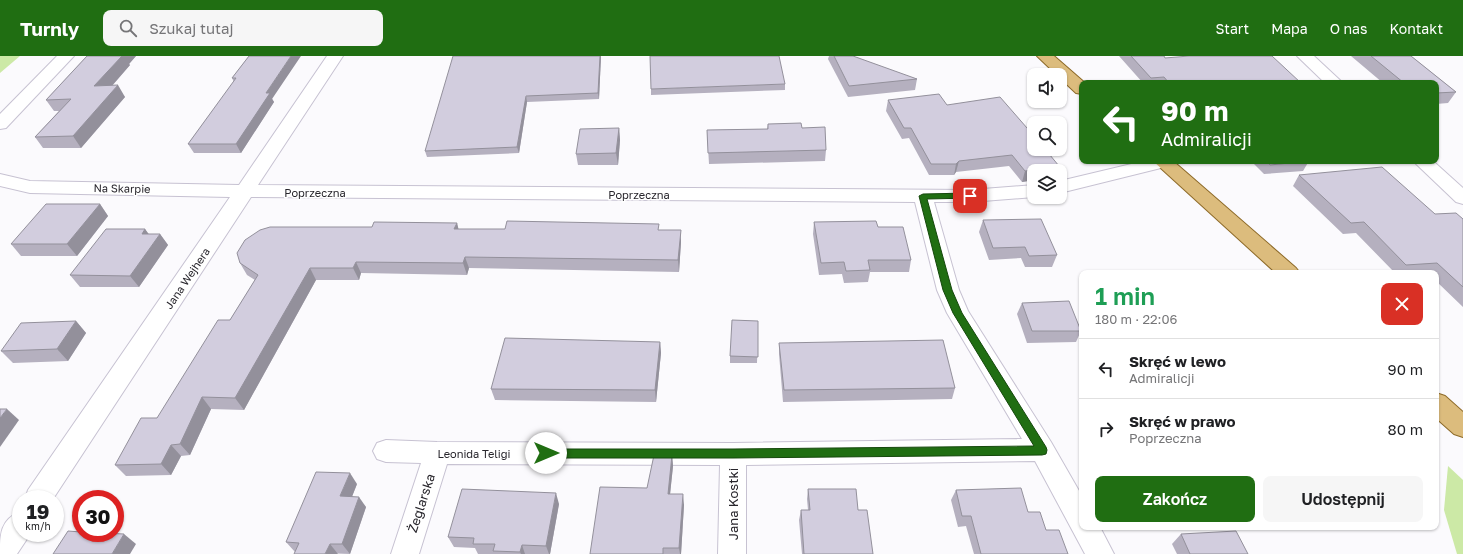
<!DOCTYPE html>
<html lang="pl">
<head>
<meta charset="utf-8">
<style>
  :root { --surface:#fff; --page:#f6f6f6; --text:#202124; --muted:#757577; --line:#e0e0e0; --accent:#206e12 }
  body { margin:0; font-family:"Golos Text",sans-serif; background:var(--page); color:var(--text); height:100vh; display:flex; flex-direction:column; font-size:15px; white-space:nowrap }
  * { box-sizing:border-box; margin:0 }
  p { font-size:13px; color:var(--muted) }
  .icon { flex:none; width:22px; height:22px; fill:none; stroke:currentColor; stroke-width:2; stroke-linecap:round; stroke-linejoin:round }
  .map { position:relative; flex:1; overflow:hidden }
  .panel { position:absolute; left:1079px; top:214px; width:360px; height:260px; display:flex; flex-direction:column; background:var(--surface); border-radius:8px; box-shadow:0 1px 3px #0004 }
  .panel>* { flex:none }
  .top-card { position:absolute; left:1079px; top:24px; width:360px; height:84px; border-radius:8px; box-shadow:0 1px 3px #0004; background:#206e12; color:#fff; overflow:hidden }
  .controls { position:absolute; left:1027px; top:12px; display:grid; gap:8px }
  .controls a { display:grid; place-items:center; width:40px; height:40px; border-radius:8px; background:var(--surface); box-shadow:0 1px 3px #0004; font-size:20px }
  .speed { position:absolute; left:12px; top:434px; display:flex; gap:8px; font-size:20px; font-weight:700; text-align:center }
  .speed>* { display:grid; place-content:center; width:52px; height:52px; border-radius:50%; background:var(--surface); box-shadow:0 1px 3px #0004; line-height:1 }
  .speed small { font-size:10px; font-weight:400 }
  .speed .limit { border:6px solid #d22; background:#fff; color:#111 }
  .pin { position:absolute; display:grid; place-items:center; width:34px; height:34px; color:#fff; margin:-17px; border-radius:8px; box-shadow:0 2px 6px #0006 }
  .me { position:absolute; width:44px; margin:-22px; rotate:90deg; stroke-linejoin:round; filter:drop-shadow(0 0 3px #0008) }
  .turn { display:flex; align-items:center; gap:14px; height:84px; padding:0 16px; font-size:18px }
  .turn .icon { width:52px; height:52px; stroke-width:2.5 }
  .turn b { display:block; font-size:28px; line-height:34px }
  .round { display:grid; place-items:center; flex:none; width:42px; height:42px; border-radius:8px; background:var(--page) }
  .headline { display:flex; align-items:center; justify-content:space-between; height:68px; padding:0 16px }
  h1 { font-size:24px; font-weight:600; line-height:30px; color:#1e9e55 }
  .action { display:flex; gap:8px; margin-top:auto; padding:8px 16px }
  .action a { flex:1; height:46px; border-radius:8px; background:var(--accent); color:#fff; font-size:16px; font-weight:600; line-height:46px; text-align:center }
  .action a+a { background:var(--page); color:var(--text) }
  ul { padding:0; list-style:none }
  li { display:flex; align-items:center; gap:12px; height:60px; padding:0 16px; border-top:1px solid var(--line) }
  li div { flex:1 }
  li b { display:block; font-size:15px }
  li em { font-style:normal }
  header { display:flex; align-items:center; gap:24px; box-sizing:border-box; height:56px; padding:0 20px; background:var(--accent); color:#fff }
  header strong { font-size:19px }
  nav { display:flex; gap:22px; margin-inline-start:auto; font-size:14px }
  .search { width:280px; height:36px; background:var(--page); display:flex; align-items:center; gap:10px; box-sizing:border-box; padding:0 14px; border-radius:8px; color:var(--muted); font-size:15px }
  .map>svg:first-child { display:block }
  .green { fill:#cce9a6 }
  .lines { fill:none; stroke-linecap:round; stroke-linejoin:round }
  .minor-casing { stroke:#c7c2d2; stroke-width:2 }
  .major-casing { stroke:#8d6a28; stroke-width:2 }
  .minor { fill:#fff; fill-rule:evenodd }
  .major { fill:#dcbc7d; fill-rule:evenodd }
  .wall { fill:#b5b0bf }
  .shaded-wall { fill:#93909b }
  .building { fill:#d2cdde; stroke:#93909b }
  .route { fill:#206e12; stroke:#15480c }
  .labels { text-anchor:middle; dominant-baseline:central; stroke-width:3; stroke-linejoin:round; paint-order:stroke }
  .street-label { font-size:11px; fill:#28262c; stroke:#fff }
  .near-street-label { font-size:13px; fill:#28262c; stroke:#fff }
</style>
</head>
<body>
<header>
<strong>Turnly</strong>
<div class="search"><svg class="icon" aria-label="search" viewBox="0 0 24 24"><circle cx="10" cy="10" r="6"/><path d="M15 15l6 6"/></svg>Szukaj tutaj</div>
<nav><a>Start</a><a>Mapa</a><a>O nas</a><a>Kontakt</a></nav>
</header>
<div class="map">
<svg width="1463" height="498" viewBox="0 0 1463 498">
  <rect width="100%" height="100%" fill="#fbfafd"/>
  <!-- green -->
  <g class="green">
    <path d="M0 0H20L0 17Z"/>
    <path d="M1448 410 1463 424V498H1457L1444 454Z"/>
  </g>
  <g class="lines">
    <!-- minor casing -->
    <g class="minor-casing">
      <g id="minor">
        <path d="M57 0H74L6 72 0 73V58Z"/>
        <path d="M327 0H343L258 129 970 134 1034 129V141L970 146H934L959 234 968 255 1051 386 1082 440V471H1100L1114 498H1085L1035 405 746 409V498H718L720 409 447 408 419 498H391L421 407 386 406 377 403 373 395 377 387 386 384 437 386 733 387 1022 383 947 257 937 234 915 146 251 141 53 443H25L28 434 230 141 30 137 0 130V118L30 125 239 129Z"/>
        <path d="M1297 0H1314L1343 27H1325Z"/>
        <path d="M1144 105 1172 106 1169 110 1060 137V125Z"/>
        <path d="M1413 105H1433L1463 132V148L1456 146Z"/>
        <path d="M21 455V477H31L17 498H0C0 478 0 464 21 455Z"/>
      </g>
    </g>
    <!-- major casing -->
    <g class="major-casing">
      <g id="major">
        <path d="M1037 0H1054L1085 27H1082V38L1076 37 1060 22V19H1057Z"/>
        <path d="M1153 105H1173L1296 212 1300 217H1276Z"/>
        <path d="M1436 337 1445 340 1463 356V381L1454 378 1436 362Z"/>
      </g>
    </g>
    <!-- minor -->
    <use href="#minor" class="minor"/>
    <!-- major -->
    <use href="#major" class="major"/>
  </g>
  <!-- wall -->
  <g class="wall">
    <path d="M87 0H136L129 8 130 9 112 30 125 41 81 92H43L35 81 59 55H54L46 44Z"/>
    <path d="M249 0 274 46 241 97H194L188 88 234 26 232 22Z"/>
    <path d="M601 0 599 43 527 46 519 97 427 101 425 95Z"/>
    <path d="M829 0H834L917 23 915 34 848 41 828 3Z"/>
    <path d="M1119 0H1164L1165 2 1301 27H1143Z"/>
    <path d="M1351 0H1411L1456 36 1448 47 1436 48V27H1383Z"/>
    <path d="M785 28V34L651 39V33Z"/>
    <path d="M888 44 947 49 1059 110 1057 115H1034V124L1022 126 1009 110 956 116 954 119H929L909 82 902 83 886 55Z"/>
    <path d="M768 68 802 72 826 94 825 105 709 108 707 74 767 73Z"/>
    <path d="M619 72 620 84 618 109H578L576 98Z"/>
    <path d="M1251 105H1309L1303 115 1264 118Z"/>
    <path d="M1299 119 1435 158 1463 163V251L1436 225V217H1395L1356 177 1343 178 1293 130Z"/>
    <path d="M100 148 108 160 77 200H21L11 188Z"/>
    <path d="M983 164 1057 199 1052 211H1025L1021 202 989 204 979 176Z"/>
    <path d="M814 166 878 171 911 204 909 216H870L868 226 844 227 842 218 819 219 813 178Z"/>
    <path d="M457 167 458 173 659 174 681 186 679 216 469 212 467 219 361 217 359 224H316L244 354 211 353 190 399 181 400 171 419 126 420 115 409 157 362 230 264 255 224 247 219 240 207 372 171Z"/>
    <path d="M145 173 148 178H160L168 189 139 231H80L70 219Z"/>
    <path d="M1022 247 1081 275 1076 286 1027 287 1017 258Z"/>
    <path d="M76 265 86 277 68 305 13 307 1 295Z"/>
    <path d="M758 265 757 307H730V300Z"/>
    <path d="M660 286 661 297 656 346 495 344 491 333Z"/>
    <path d="M779 287 955 332 952 343 783 346 779 298Z"/>
    <path d="M672 399 673 410 670 438 684 449 681 498H590L647 432Z"/>
    <path d="M357 428 352 440 366 451 350 498 295 496 286 486Z"/>
    <path d="M808 433 858 454 873 498H802L799 464 801 454H808L807 443Z"/>
    <path d="M956 434 1028 456 1046 474 1068 498H974L966 470 958 471 951 444Z"/>
    <path d="M559 448 550 498H478L475 492 454 491 448 481Z"/>
    <path d="M1181 478 1248 498H1177L1172 488Z"/>
  </g>
  <!-- shaded-wall -->
  <g class="shaded-wall">
    <path d="M122 0H136L129 8 130 9 102 41 94 30Z"/>
    <path d="M291 0H301L272 43 274 46 241 97 236 88 266 37Z"/>
    <path d="M600 0H601L599 43 598 37Z"/>
    <path d="M118 29 125 41 81 92 73 80Z"/>
    <path d="M526 40 527 46 519 97 517 91Z"/>
    <path d="M619 72 620 84 618 109 616 97Z"/>
    <path d="M959 105 956 116 954 119 956 108Z"/>
    <path d="M1059 110 1057 115H1034V124L1022 126 1025 115Z"/>
    <path d="M100 148 108 160 77 200 67 188Z"/>
    <path d="M457 167 460 179 454 173Z"/>
    <path d="M145 173 154 185 142 178Z"/>
    <path d="M681 174V186L679 216 678 204Z"/>
    <path d="M160 178 168 189 139 231 130 220Z"/>
    <path d="M465 201 469 212 467 219 463 207Z"/>
    <path d="M356 206 361 217 359 224 353 212Z"/>
    <path d="M310 212 316 224 244 354 235 342Z"/>
    <path d="M76 265 86 277 68 305 57 293Z"/>
    <path d="M660 286 661 297 656 346 655 334Z"/>
    <path d="M202 341 211 353 190 399 180 388Z"/>
    <path d="M7 353 19 364 0 391V362Z"/>
    <path d="M171 389 181 400 171 419 161 408Z"/>
    <path d="M672 399 673 410 669 448 668 438Z"/>
    <path d="M350 417 357 428 348 451 340 440Z"/>
    <path d="M556 437 559 448 550 498H549L546 490Z"/>
    <path d="M683 438 684 449 681 498H680L679 492Z"/>
    <path d="M359 441 366 451 350 498 342 488Z"/>
    <path d="M124 478 136 488 130 498H112Z"/>
    <path d="M330 488 338 498H325Z"/>
    <path d="M522 489 525 498H521L520 496Z"/>
  </g>
  <!-- building -->
  <g class="building">
    <path d="M87 0H122L94 30 118 29 73 80 35 81 71 43 46 44Z"/>
    <path d="M249 0H291L266 37H270L236 88H188L236 22H232Z"/>
    <path d="M453 0H600L598 37 526 40 517 91 425 95Z"/>
    <path d="M650 0H779L785 28 651 33Z"/>
    <path d="M834 0H853L917 23 849 30Z"/>
    <path d="M1131 0H1164L1165 2 1189 0H1272L1301 27H1169L1164 21 1151 22Z"/>
    <path d="M1371 0H1411L1456 36 1436 37V27H1404Z"/>
    <path d="M939 38 947 49 1000 41 1034 80V93H1045L1059 110 1025 115 1012 99 959 105 956 108H931L911 72H904L888 44Z"/>
    <path d="M801 67 802 72 825 71 826 94 708 97 707 74 768 73V68Z"/>
    <path d="M619 72 616 97 576 98 580 73Z"/>
    <path d="M1267 105H1309L1270 109Z"/>
    <path d="M1382 111 1435 158 1456 157 1463 163V231L1437 207 1406 209 1364 166 1351 167 1299 119Z"/>
    <path d="M46 148H100L67 188H11Z"/>
    <path d="M1041 163 1057 199 1029 200 1025 191 993 192 983 164Z"/>
    <path d="M507 165 659 168 658 174H681L678 204 465 201 463 207 356 206 353 212H310L235 342 202 341 180 388 171 389 161 408 115 409 141 362H157L218 264H230L258 219 240 207 237 197 245 184 260 174 270 171H372L374 166 457 167 454 173H505Z"/>
    <path d="M876 165 878 171H903L911 204H868L870 214 846 215 844 206 821 207 814 166Z"/>
    <path d="M106 173H145L142 178H160L130 220 70 219Z"/>
    <path d="M1069 245 1081 275H1032L1022 247Z"/>
    <path d="M732 264 758 265V301L730 300Z"/>
    <path d="M76 265 57 293 1 295 21 267Z"/>
    <path d="M505 282 660 286 655 334 491 333Z"/>
    <path d="M943 284 955 332 784 334 779 287Z"/>
    <path d="M0 353H7L0 362Z"/>
    <path d="M654 399H672L668 438H683L679 492H663V498H590L600 431 647 432Z"/>
    <path d="M316 416 350 417 340 440 359 441 342 488H330L325 498H294L299 487 286 486Z"/>
    <path d="M1021 432 1028 456H1040L1046 474H1059L1068 498H981L971 460H962L956 434Z"/>
    <path d="M462 433 556 437 546 490 522 489 520 496 493 495 495 488H473L474 482 448 481Z"/>
    <path d="M808 433H856L858 454H867L873 498H804L801 454H810Z"/>
    <path d="M68 475 81 476V477H103L124 478 112 498H53Z"/>
    <path d="M1236 475 1248 498H1190L1181 478Z"/>
  </g>
  <!-- route -->
  <path class="route" d="M970 137 973 138V142L927 143 952 234 962 257 1046 391 1047 394 1046 398 1042 399 733 402H546L543 400 541 397 543 394 546 393H733L1034 390 953 257 943 234 919 140 923 138Z"/>
  <g class="labels">
    <!-- street labels -->
    <g class="street-label">
      <text transform="translate(122 132) rotate(1)">Na Skarpie</text>
      <text x="315" y="136">Poprzeczna</text>
      <text x="639" y="138">Poprzeczna</text>
      <text transform="translate(187 222) rotate(-56)">Jana Wejhera</text>
      <text x="474" y="397">Leonida Teligi</text>
    </g>
    <!-- near-street labels -->
    <g class="near-street-label">
      <text transform="translate(421 447) rotate(-72)">Żeglarska</text>
      <text transform="translate(733 448) rotate(-90)">Jana Kostki</text>
    </g>
  </g>
</svg>
<div class="controls">
<a><svg class="icon" aria-label="sound" viewBox="0 0 24 24"><path d="M4 9h4l5-4v14l-5-4H4zM17 9q2 3 0 6"/></svg></a>
<a><svg class="icon" aria-label="search" viewBox="0 0 24 24"><circle cx="10" cy="10" r="6"/><path d="M15 15l6 6"/></svg></a>
<a><svg class="icon" aria-label="layers" viewBox="0 0 24 24"><path d="M12 4l9 5-9 5-9-5zM3 14l9 5 9-5"/></svg></a>
</div>
<div class="speed"><div>19<small>km/h</small></div><div class="limit">30</div></div>
<div class="pin" style="left:970px;top:140px;background:#d93025"><svg class="icon" aria-label="arrive" viewBox="0 0 24 24"><path d="M6 21V4h12l-3 4 3 4H6"/></svg></div>
<svg class="me" style="left:546px;top:397px" viewBox="-20 -20 40 40"><circle r="19" fill="#fff"/><path d="M0-13L10 11 0 6-10 11z" fill="#206e12"/></svg>
<div class="top-card">
<div class="turn"><svg class="icon" aria-label="left" viewBox="0 0 24 24"><path d="M17 20v-9H6M10 6l-5 5 5 5"/></svg><div><b>90 m</b>Admiralicji</div></div>
</div>
<section class="panel">
<div class="headline"><div><h1>1 min</h1><p>180 m · 22:06</p></div><a class="round" style="background:#d93025;color:#fff"><svg class="icon" aria-label="close" viewBox="0 0 24 24"><path d="M6 6l12 12M18 6L6 18"/></svg></a></div>
<ul>
<li><svg class="icon" aria-label="left" viewBox="0 0 24 24"><path d="M17 20v-9H6M10 6l-5 5 5 5"/></svg><div><b>Skręć w lewo</b><p>Admiralicji</p></div><em>90 m</em></li>
<li><svg class="icon" aria-label="right" viewBox="0 0 24 24"><path d="M7 20v-9h11M14 6l5 5-5 5"/></svg><div><b>Skręć w prawo</b><p>Poprzeczna</p></div><em>80 m</em></li>
</ul>
<div class="action"><a>Zakończ</a><a>Udostępnij</a></div>
</section>
</div>
</body>
</html>
